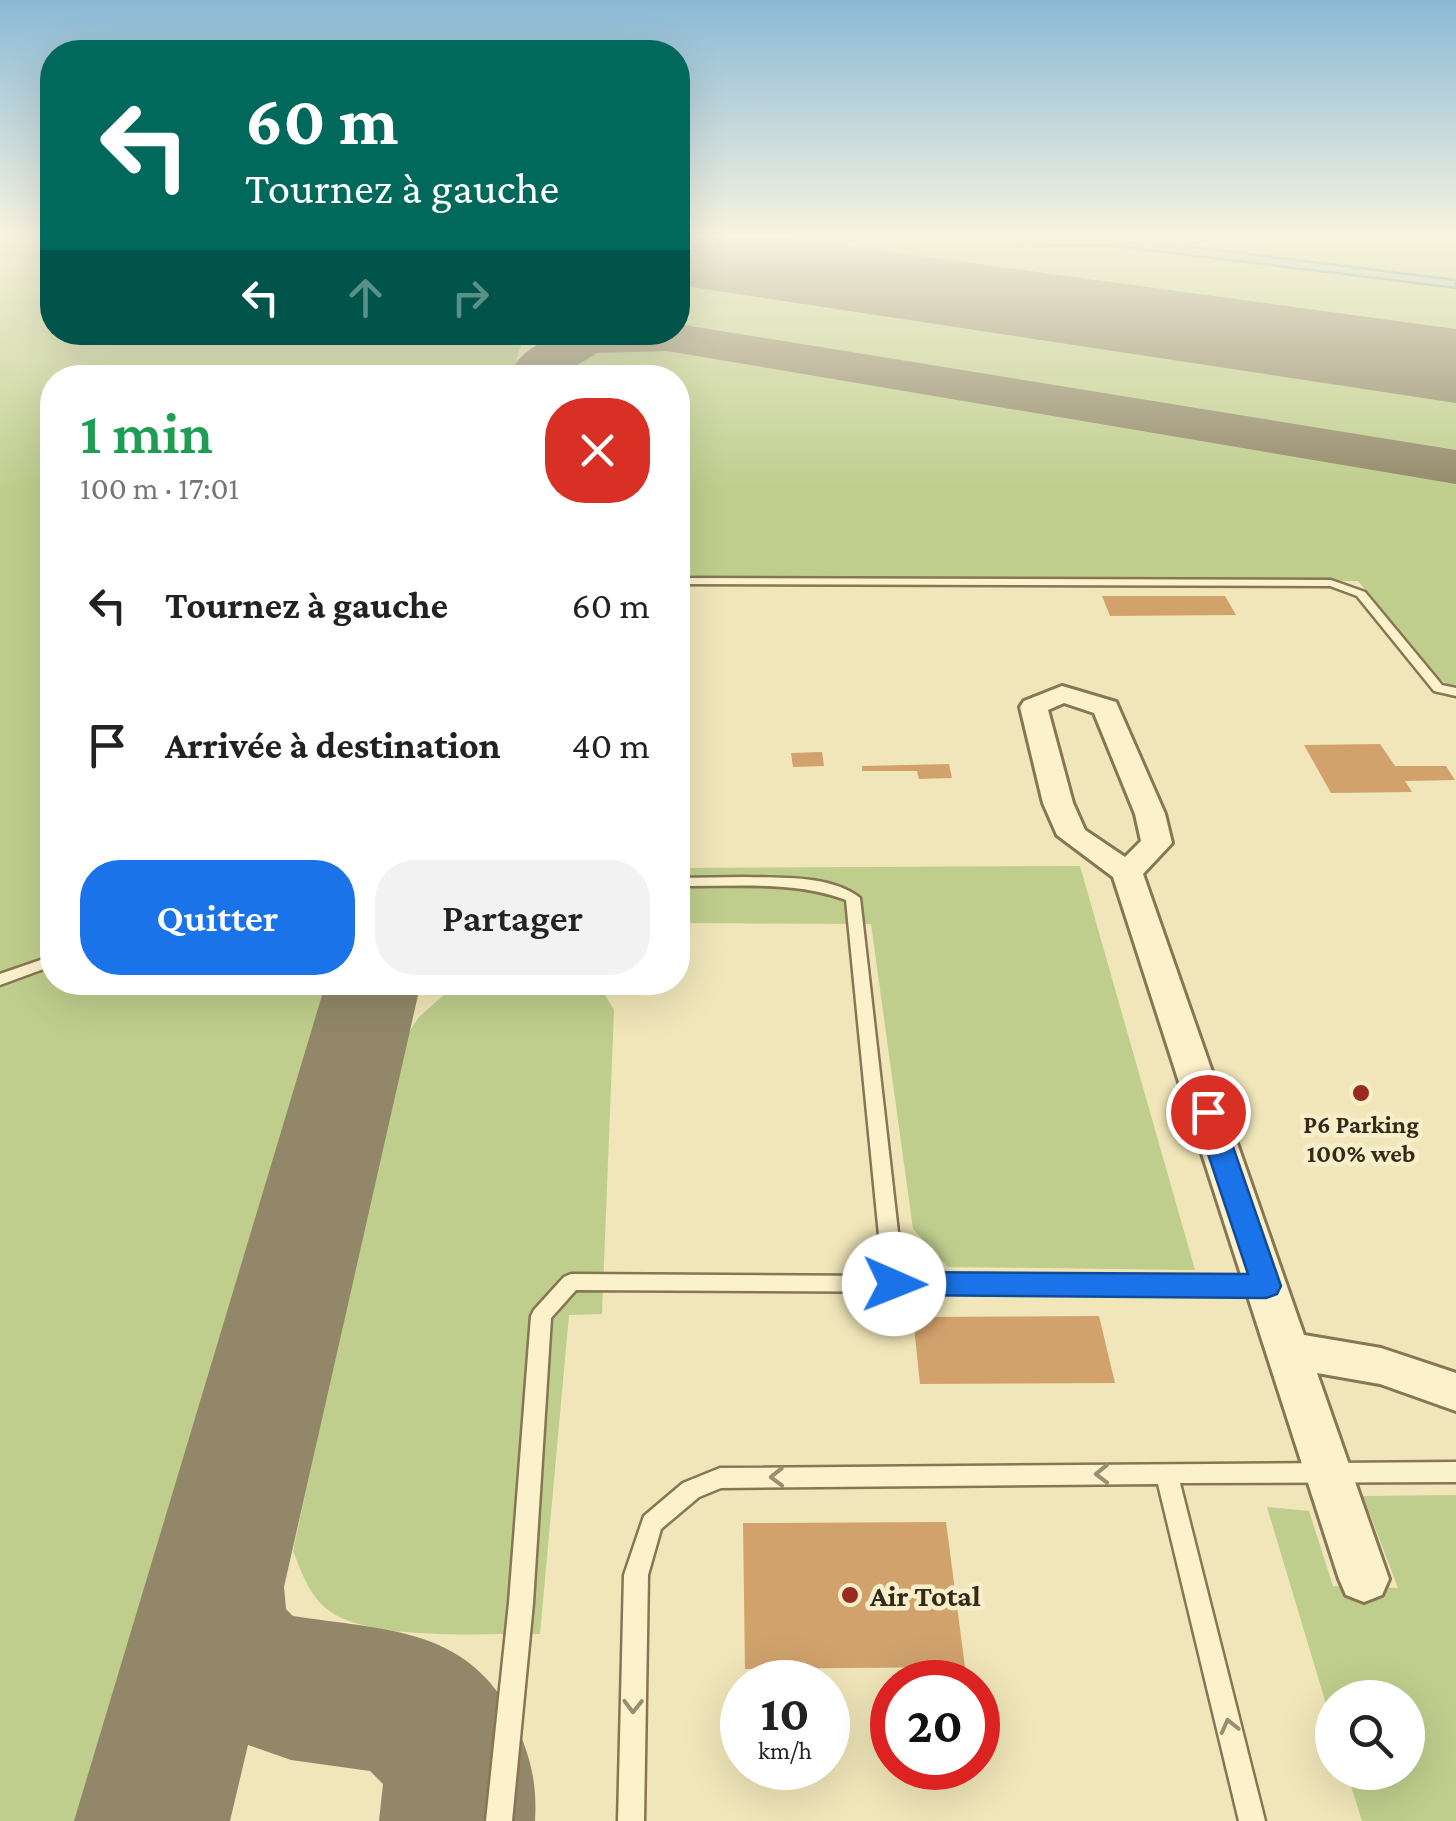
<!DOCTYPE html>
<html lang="fr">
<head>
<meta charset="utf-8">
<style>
  :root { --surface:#fff; --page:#f2f2f2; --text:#222; --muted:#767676; --accent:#1a73e8 }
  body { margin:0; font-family:"Crimson Pro",serif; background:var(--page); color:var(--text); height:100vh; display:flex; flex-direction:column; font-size:38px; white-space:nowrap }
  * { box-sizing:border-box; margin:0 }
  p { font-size:32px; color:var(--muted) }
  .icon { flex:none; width:55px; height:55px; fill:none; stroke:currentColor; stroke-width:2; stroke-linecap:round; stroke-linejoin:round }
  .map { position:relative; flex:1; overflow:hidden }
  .drawer { position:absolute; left:40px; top:365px; width:650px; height:630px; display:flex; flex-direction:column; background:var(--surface); border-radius:40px; box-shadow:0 10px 40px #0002 }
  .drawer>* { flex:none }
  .hud { position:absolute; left:40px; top:40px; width:650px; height:305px; border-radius:40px; box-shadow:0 10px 40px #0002; background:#00695c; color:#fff; overflow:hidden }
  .tools { position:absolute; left:1315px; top:1680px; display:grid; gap:20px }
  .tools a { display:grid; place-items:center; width:110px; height:110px; border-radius:50%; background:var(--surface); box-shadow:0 10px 40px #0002; font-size:50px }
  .speed { position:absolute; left:720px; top:1660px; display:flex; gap:20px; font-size:50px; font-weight:700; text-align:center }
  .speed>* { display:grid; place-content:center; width:130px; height:130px; border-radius:50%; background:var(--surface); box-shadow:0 10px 40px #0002; line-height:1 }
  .speed small { font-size:25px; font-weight:400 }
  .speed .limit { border:15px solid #d22; background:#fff; color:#111 }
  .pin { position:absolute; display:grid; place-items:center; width:85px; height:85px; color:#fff; margin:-42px; border:5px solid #fff; border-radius:50%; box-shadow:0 2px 10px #0007 }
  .me { position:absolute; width:110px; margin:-55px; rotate:91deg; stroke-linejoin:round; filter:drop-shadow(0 0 8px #0008) }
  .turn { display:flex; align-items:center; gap:35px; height:210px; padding:0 40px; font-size:45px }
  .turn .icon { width:130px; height:130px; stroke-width:2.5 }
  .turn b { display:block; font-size:70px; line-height:85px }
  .lanes { display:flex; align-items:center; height:95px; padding:0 40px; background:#0003; justify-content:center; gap:50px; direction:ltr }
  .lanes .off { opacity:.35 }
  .round { display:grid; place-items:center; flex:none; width:105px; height:105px; border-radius:40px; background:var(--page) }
  .summary { display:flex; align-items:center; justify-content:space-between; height:170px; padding:0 40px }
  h1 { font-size:60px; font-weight:600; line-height:75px; color:#1e9e55 }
  .primary-button { display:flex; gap:20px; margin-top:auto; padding:20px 40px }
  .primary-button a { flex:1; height:115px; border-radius:40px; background:var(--accent); color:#fff; font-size:40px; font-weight:600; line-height:115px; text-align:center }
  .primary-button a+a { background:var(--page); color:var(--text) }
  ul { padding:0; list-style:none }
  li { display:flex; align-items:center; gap:30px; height:140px; padding:0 40px }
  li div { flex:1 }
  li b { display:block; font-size:38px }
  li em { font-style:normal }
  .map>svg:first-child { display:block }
  .green { fill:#bfce8d }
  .water { fill:#9ec0ba; stroke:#668d88; stroke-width:2.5 }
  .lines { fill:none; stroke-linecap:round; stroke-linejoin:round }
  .taxiway { fill:#928869; fill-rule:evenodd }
  .runway { fill:#928869; fill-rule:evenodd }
  .building { fill:#d1a26c }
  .service-casing { stroke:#877553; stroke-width:5 }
  .minor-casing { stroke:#877553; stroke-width:6 }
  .service { fill:#fbf2cc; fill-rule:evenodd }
  .minor { fill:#fbf2cc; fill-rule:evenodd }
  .oneway { stroke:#988e72 }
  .route { fill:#1a73e8; stroke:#114b97; stroke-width:2.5 }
  .poi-dot { fill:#9a2c1f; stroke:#f7efc9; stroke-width:4 }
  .labels { text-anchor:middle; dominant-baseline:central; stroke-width:9; stroke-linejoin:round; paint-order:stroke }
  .poi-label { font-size:25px; font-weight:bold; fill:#352a19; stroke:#f7efc9 }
  .near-poi-label { font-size:30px; font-weight:bold; fill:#352a19; stroke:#f7efc9; text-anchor:start }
</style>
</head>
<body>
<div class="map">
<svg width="1456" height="1821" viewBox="0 0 1456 1821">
  <rect width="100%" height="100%" fill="#f0e6b9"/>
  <!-- green -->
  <g class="green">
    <path d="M0 237H52V332L525 333 511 377 52 378V982L331 983 81 1821H0Z"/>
    <path d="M678 237H1005L1044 245H1107L1456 288V352L678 243Z"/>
    <path d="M1151 237H1456V280L1143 241Z"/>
    <path d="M678 266 1456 379V458L678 331Z"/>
    <path d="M633 346 677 348 1456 478V689L1438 678 1358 581 678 577V378H555C564 349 607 348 633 346Z"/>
    <path d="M1080 866 1195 1270 948 1267 913 1229 871 924 678 923V868Z"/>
    <path d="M457 983H582L604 993 614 1010 602 1314 569 1315 540 1634C486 1633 369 1642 328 1610 309 1595 302 1573 293 1551L403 1041 419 1017Z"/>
    <path d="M1456 1495V1821H1362L1347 1773 1408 1772V1698H1332V1724L1267 1507 1309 1511 1333 1586 1398 1588 1363 1496Z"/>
  </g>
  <!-- water -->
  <path class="water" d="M1005 237H1151L1144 241 1456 280V288L1107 245H1044Z"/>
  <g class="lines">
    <!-- taxiway -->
    <g class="taxiway">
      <path d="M678 243 718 249 724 258 718 267 703 271 678 269Z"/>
      <path d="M678 324 1456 450V484L667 351 597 353 556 378H518L512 368C547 317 623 332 678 332Z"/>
      <path d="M326 982H421L284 1587 286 1609 293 1616C390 1631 476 1627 519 1731 532 1763 537 1786 535 1821H379L383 1784 370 1771 291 1760 248 1745 230 1821H74Z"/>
    </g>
    <!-- runway -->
    <path class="runway" d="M678 237H780L1456 329V403L678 285Z"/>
  </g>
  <!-- building -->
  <g class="building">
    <path d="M1102 596H1225L1236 615 1110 616Z"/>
    <path d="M1380 744 1395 766H1446L1455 780 1405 781 1412 792 1331 793 1304 745Z"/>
    <path d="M822 752 824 766 793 767 791 753Z"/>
    <path d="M949 764 952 778 919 779 917 771H862V766Z"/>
    <path d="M1099 1316 1115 1383 920 1384 913 1317Z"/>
    <path d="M946 1522 965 1667 745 1669 743 1523Z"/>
  </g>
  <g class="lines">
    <!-- service casing -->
    <g class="service-casing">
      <g id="service">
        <path d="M678 578 1331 580 1365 592 1442 685 1456 688V696L1434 691 1357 596 1330 586 678 584Z"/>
        <path d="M744 877C780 878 831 875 860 898L903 1276 1262 1278 1269 1281 1272 1286 1269 1291 1262 1294 576 1290 551 1318 533 1603 512 1821H486L509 1603 531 1316 534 1310 564 1277 571 1274 883 1276 846 900C792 880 734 887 678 886V878Z"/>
        <path d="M52 956V966L0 985V974Z"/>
        <path d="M1456 1462V1482L1180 1483 1265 1821H1239L1158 1484 721 1488 699 1497 661 1529 648 1575 644 1821H618L624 1575 644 1516 683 1483 720 1468Z"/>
      </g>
    </g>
    <!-- minor casing -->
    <g class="minor-casing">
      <path id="minor" d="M1062 686 1116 702 1165 814 1172 843 1143 874 1304 1335 1381 1348 1456 1373V1411L1380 1384 1317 1373 1389 1579 1382 1595 1364 1602 1346 1595 1339 1579 1113 877 1057 835 1043 803 1020 707 1024 701ZM1064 703 1094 713 1135 814 1141 841 1125 857 1085 830 1073 803 1048 710Z"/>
    </g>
    <!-- service -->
    <use href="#service" class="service"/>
    <!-- minor -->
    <use href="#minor" class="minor"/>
  </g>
  <!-- one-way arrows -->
  <defs><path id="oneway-chevron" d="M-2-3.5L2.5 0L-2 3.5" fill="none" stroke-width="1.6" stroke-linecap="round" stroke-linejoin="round" transform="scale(2.5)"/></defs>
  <g class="oneway">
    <use href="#oneway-chevron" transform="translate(1102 1474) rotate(179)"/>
    <use href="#oneway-chevron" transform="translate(777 1477) rotate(179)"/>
    <use href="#oneway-chevron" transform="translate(633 1706) rotate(91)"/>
    <use href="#oneway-chevron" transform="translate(1229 1726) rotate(-104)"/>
  </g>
  <!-- sky -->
  <linearGradient id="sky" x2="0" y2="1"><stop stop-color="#8ab9d6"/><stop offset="0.48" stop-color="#f8f4e0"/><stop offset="1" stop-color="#f8f4e0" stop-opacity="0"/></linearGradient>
  <rect width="1456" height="492" fill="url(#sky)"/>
  <!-- route -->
  <path class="route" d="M1208 1103 1217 1106 1221 1112 1281 1286 1277 1294 1266 1298 894 1295 883 1292 879 1284 883 1275 894 1272 1248 1274 1194 1112 1198 1106Z"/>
  <!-- markers -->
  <g class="poi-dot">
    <circle cx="1361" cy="1093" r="10"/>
    <circle cx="850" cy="1595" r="10"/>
  </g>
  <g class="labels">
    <!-- poi labels -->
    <g class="poi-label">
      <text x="1361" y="1124">P6 Parking<tspan x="1361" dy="29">100% web</tspan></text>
    </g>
    <!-- near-poi labels -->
    <g class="near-poi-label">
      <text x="870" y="1595">Air Total</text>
    </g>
  </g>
</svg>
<div class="tools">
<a><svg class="icon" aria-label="search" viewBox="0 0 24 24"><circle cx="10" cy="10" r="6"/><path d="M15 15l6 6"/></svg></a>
</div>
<div class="speed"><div>10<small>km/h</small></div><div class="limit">20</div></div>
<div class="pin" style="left:1208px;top:1112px;background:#d93025"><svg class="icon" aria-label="arrive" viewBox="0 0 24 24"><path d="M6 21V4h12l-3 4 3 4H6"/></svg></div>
<svg class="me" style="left:894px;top:1284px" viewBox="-20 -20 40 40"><circle r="19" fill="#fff"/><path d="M0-13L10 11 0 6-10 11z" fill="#1a73e8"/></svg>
<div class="hud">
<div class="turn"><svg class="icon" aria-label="left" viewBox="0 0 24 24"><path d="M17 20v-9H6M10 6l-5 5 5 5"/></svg><div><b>60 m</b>Tournez à gauche</div></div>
<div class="lanes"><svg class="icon" aria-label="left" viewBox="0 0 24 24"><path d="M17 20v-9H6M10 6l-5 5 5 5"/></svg><svg class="icon off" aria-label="ahead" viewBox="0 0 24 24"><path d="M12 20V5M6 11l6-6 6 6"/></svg><svg class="icon off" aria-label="right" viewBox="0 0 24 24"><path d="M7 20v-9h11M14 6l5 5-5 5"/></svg></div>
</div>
<section class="drawer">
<div class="summary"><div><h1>1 min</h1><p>100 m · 17:01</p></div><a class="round" style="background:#d93025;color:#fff"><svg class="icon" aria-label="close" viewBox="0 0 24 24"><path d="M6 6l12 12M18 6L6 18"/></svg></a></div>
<ul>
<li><svg class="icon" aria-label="left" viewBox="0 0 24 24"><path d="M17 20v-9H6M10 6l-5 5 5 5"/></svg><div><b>Tournez à gauche</b></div><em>60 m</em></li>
<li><svg class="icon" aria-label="arrive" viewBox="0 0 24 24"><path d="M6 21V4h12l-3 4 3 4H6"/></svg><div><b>Arrivée à destination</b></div><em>40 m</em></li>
</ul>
<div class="primary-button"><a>Quitter</a><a>Partager</a></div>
</section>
</div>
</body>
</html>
